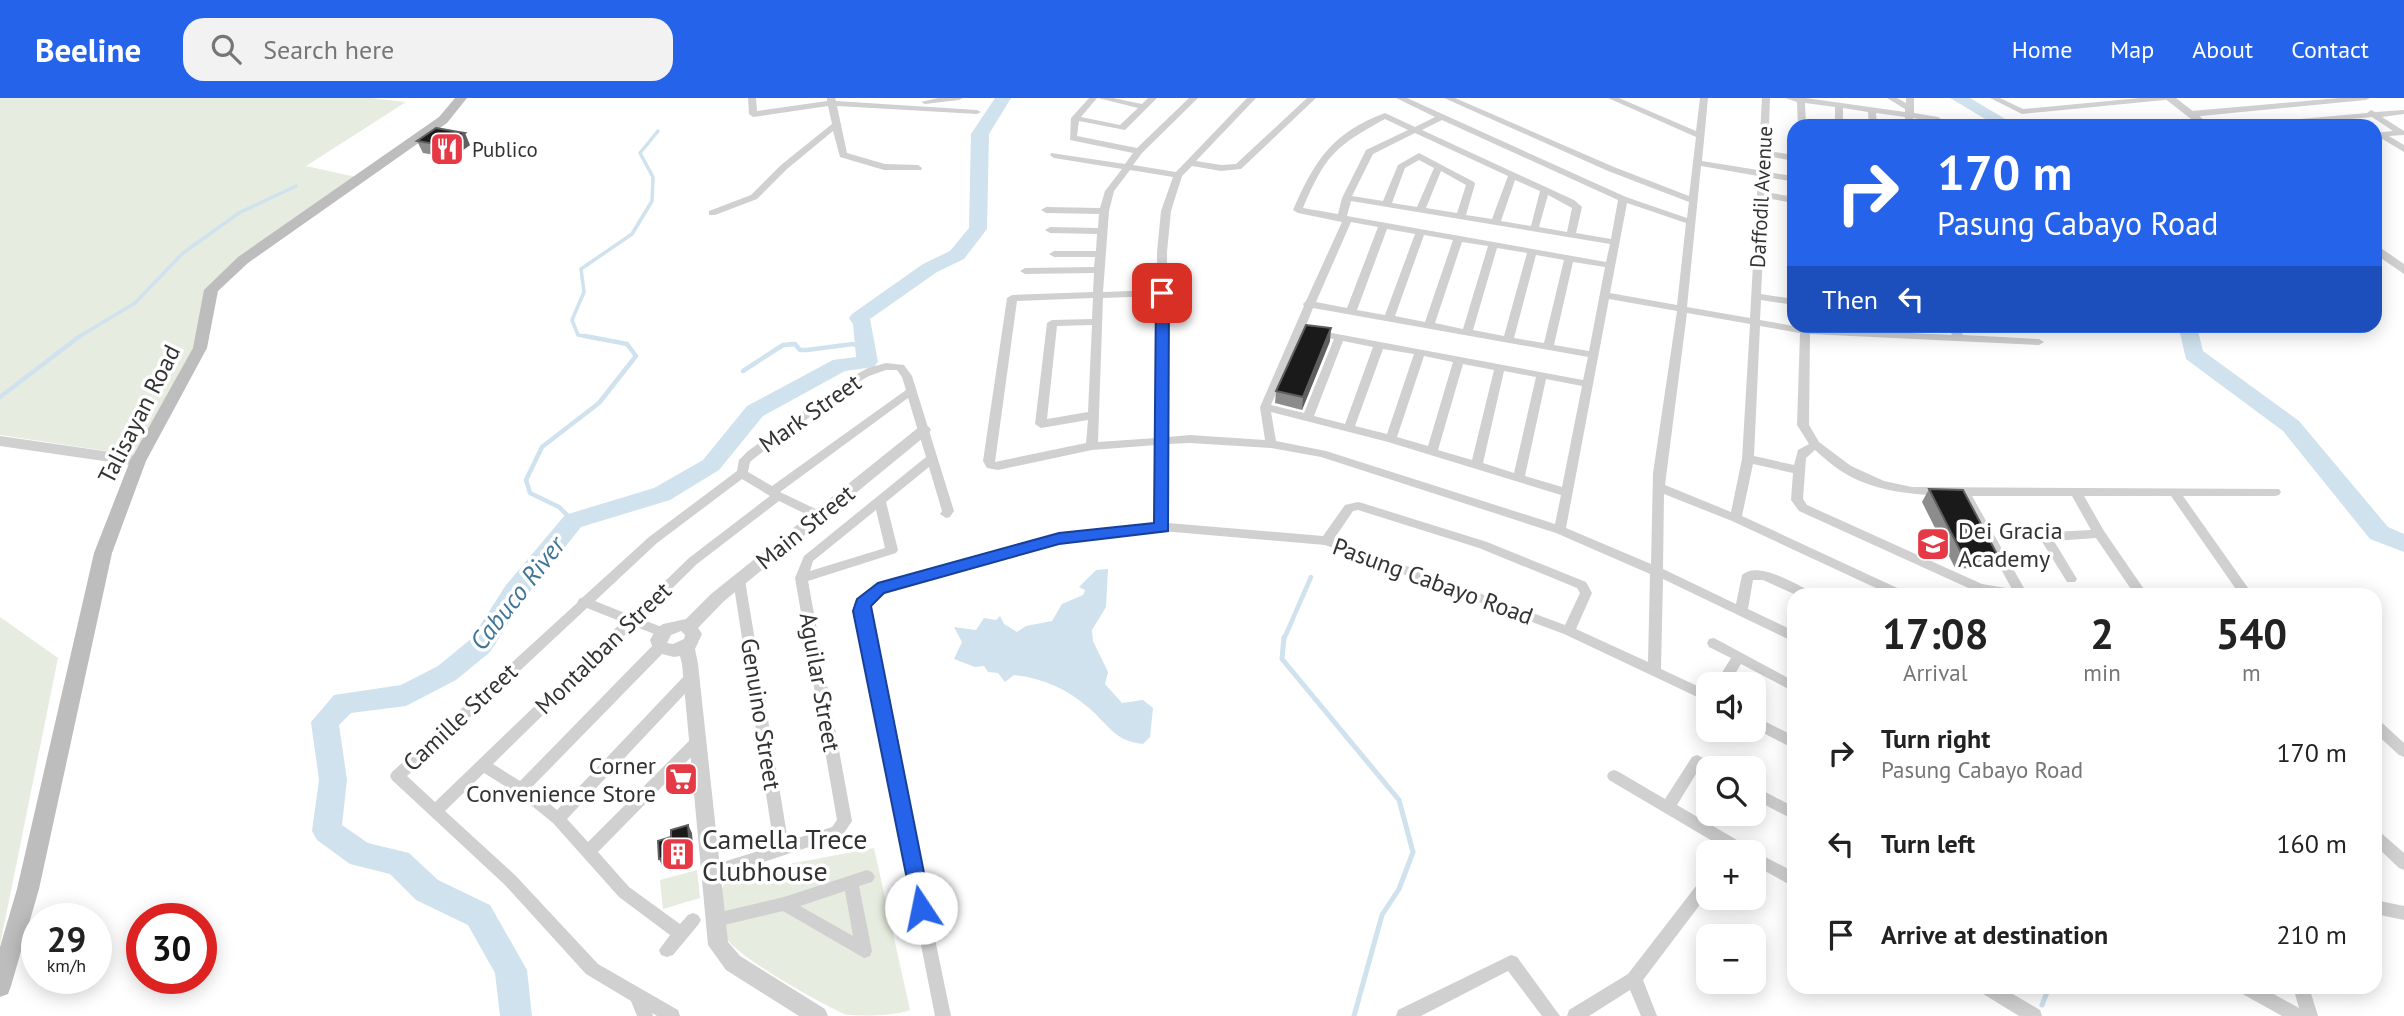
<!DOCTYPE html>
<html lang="en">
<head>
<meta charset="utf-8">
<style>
  :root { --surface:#fff; --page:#f2f2f2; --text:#222; --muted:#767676; --accent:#2563eb }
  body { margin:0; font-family:"PT Sans",sans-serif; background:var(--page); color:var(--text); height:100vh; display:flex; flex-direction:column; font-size:26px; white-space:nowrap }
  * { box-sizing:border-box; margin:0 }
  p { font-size:23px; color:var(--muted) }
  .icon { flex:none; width:38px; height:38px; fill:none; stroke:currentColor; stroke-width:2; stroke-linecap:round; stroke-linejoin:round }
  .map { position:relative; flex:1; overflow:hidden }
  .details { position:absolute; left:1787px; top:490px; width:595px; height:406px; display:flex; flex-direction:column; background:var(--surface); border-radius:21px; box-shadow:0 4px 18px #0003 }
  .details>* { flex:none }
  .top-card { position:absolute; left:1787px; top:21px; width:595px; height:214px; border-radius:21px; box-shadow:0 4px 18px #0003; background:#2563eb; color:#fff; overflow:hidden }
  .controls { position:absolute; left:1696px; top:574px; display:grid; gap:14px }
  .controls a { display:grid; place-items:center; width:70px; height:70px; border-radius:14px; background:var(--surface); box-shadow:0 4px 18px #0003; font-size:35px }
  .speed { position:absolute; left:21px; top:805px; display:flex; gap:14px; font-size:35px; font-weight:700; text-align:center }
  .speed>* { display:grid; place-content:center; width:91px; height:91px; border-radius:50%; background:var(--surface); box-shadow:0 4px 18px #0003; line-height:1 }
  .speed small { font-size:18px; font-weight:400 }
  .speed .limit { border:10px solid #d22; background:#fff; color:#111 }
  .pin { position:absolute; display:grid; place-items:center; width:60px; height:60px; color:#fff; margin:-30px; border-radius:14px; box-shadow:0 4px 10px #0006 }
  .me { position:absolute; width:77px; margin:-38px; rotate:349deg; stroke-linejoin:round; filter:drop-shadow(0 0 5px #0008) }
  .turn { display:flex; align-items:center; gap:24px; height:147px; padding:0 35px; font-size:32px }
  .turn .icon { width:91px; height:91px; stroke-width:2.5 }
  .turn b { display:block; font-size:49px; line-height:60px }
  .then { display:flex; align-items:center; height:66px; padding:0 35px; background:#0003; gap:14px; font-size:26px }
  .eta { display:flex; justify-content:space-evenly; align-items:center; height:119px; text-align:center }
  .eta b { font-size:42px; font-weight:700; line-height:49px }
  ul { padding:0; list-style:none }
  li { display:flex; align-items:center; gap:21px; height:91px; padding:0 35px }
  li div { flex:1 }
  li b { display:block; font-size:26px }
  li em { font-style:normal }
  header { display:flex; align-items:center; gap:42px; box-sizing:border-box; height:98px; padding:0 35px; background:var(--accent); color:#fff }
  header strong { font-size:33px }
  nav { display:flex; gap:38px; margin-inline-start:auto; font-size:24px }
  .search { width:490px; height:63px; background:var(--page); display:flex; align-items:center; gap:18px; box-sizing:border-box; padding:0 24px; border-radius:21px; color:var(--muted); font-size:26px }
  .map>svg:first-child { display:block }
  .green { fill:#e6ecdf }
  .water { fill:#cfe2ee }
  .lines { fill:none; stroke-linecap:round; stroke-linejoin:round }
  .stream-far2 { stroke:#cfe2ee; stroke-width:3.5 }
  .stream-far1 { stroke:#cfe2ee; stroke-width:4.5 }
  .stream { stroke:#cfe2ee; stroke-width:5 }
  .river { fill:#cfe2ee; fill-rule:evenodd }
  .minor { fill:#d0d0d0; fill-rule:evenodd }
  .tertiary { fill:#d0d0d0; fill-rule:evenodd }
  .secondary { fill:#bdbdbd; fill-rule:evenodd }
  .wall { fill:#8c8c8c }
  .shaded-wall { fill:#5f5f5f }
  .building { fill:#1a1a1a; stroke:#5f5f5f; stroke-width:2 }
  .route { fill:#2563eb; stroke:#184099; stroke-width:2 }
  .labels { text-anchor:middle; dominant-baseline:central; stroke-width:7; stroke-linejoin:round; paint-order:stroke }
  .far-poi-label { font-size:21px; fill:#333; stroke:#fff; text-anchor:start }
  .far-street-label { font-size:21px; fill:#333; stroke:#fff }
  .street-label { font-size:24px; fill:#333; stroke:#fff }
  .poi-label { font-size:24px; fill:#333; stroke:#fff; text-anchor:start }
  .water-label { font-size:26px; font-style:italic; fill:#3f7597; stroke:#fff }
  .near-poi-label { font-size:28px; fill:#333; stroke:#fff; text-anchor:start }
</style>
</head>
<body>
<header>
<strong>Beeline</strong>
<div class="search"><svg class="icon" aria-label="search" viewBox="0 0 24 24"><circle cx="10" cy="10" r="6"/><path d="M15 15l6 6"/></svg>Search here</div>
<nav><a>Home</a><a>Map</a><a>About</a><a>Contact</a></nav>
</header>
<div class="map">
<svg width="2404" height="918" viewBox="0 0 2404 918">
  <rect width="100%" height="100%" fill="#fff"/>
  <!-- green -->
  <g class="green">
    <path d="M0 0H371L406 4 306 68 356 79 209 190C195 214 201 239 190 263 174 296 151 326 133 357L0 337Z"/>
    <path d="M0 519 58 560 0 847Z"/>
    <path d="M874 750 910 912C895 918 864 918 847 917 827 909 733 857 726 839 722 831 723 817 722 807 720 789 722 783 740 775Z"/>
    <path d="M697 772 700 800 663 811 660 782Z"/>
  </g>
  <!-- water -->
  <path class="water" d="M1108 471 1106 509 1092 532 1093 543 1108 574 1105 586 1122 605 1143 602 1153 610 1150 639 1143 646C1114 643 1109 627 1089 610 1067 591 1043 580 1014 577L1005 584 998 575 988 574 984 568 975 569 954 561 962 544 954 529 976 532 984 520 996 522 1000 518 1004 526 1017 534 1026 528 1052 523 1062 506 1083 497 1085 492 1079 489 1096 472Z"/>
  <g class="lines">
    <!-- stream-far2 -->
    <g class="stream-far2">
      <path d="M77 240 135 205 183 155 239 115 296 88"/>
      <path d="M595 240 578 237 572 222 584 194 581 171 632 136 652 103 653 79 640 55 658 33"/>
    </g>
    <!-- stream-far1 -->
    <g class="stream-far1">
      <path d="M743 273 783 247 795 246 800 252H807L853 246 860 248 866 257"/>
      <path d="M0 299 80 238"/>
      <path d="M573 423 559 409 530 395 526 382 542 349 599 305 636 258 627 246 585 238"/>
      <path d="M1284 541 1311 479"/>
    </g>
    <!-- stream -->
    <g class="stream">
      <path d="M1284 539 1282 561 1399 702 1413 754 1399 791 1382 817 1354 918"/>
      <path d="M2042 907 2049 889"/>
    </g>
    <!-- river -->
    <g class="river">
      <path d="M995 0H1011L989 36 987 131 964 161 937 174 870 221 878 264 874 269 845 273 763 318 719 372 670 402 581 429 524 501 490 554 456 582 406 608 351 615 339 627 347 682 342 727 368 745 409 755 438 782 490 807 527 872 532 918H500L495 875 468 827 416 802 390 776 350 766 317 742 312 733 319 682 311 624 334 597 401 587 438 568 472 540 506 487 565 417 654 390 703 362 747 308 833 262 856 259 853 226 849 220 852 216 923 166 950 153 969 130 971 36Z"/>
      <path d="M1950 0H1970L2017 28H1997Z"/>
      <path d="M2173 228 2197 229 2203 253 2299 323 2388 429 2404 436V454L2370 441 2283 333 2186 261 2180 235Z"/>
    </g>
    <!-- minor -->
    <g class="minor">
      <path d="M748 0H756L757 13 827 3V0H835L836 3 977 12 981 14 977 16 837 8 847 55 885 66 918 67 922 70 921 72H884L840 59 833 33 787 71 757 101 715 117H709V113L751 97 781 67 832 26 828 8 753 19 749 16Z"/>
      <path d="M938 0H963L959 2 925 6 921 4Z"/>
      <path d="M1089 0H1097L1081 19 1120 27 1138 10 1098 0H1113L1142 6 1148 0H1157L1125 32 1079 23 1077 38 1137 50 1189 0H1198L1142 55 1133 67 1176 74 1247 0H1256L1196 63 1221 67 1236 66 1307 0H1316L1241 71 1221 73 1192 68 1182 78 1171 113 1167 154 1168 339 1190 337 1265 342 1260 309 1304 208 1303 206 1306 203 1342 124 1298 115 1293 112C1315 62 1332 35 1385 15L1415 29 1435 19 1396 0H1407L1626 99 1687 120 1689 104 1608 73 1444 0H1455L1614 69 1689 98 1696 39 1608 0H1619L1696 33 1700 0H1708L1702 63 1758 72 1762 0H1770L1768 53 1794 57V63L1767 58V74L1794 78V84L1767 79 1766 94 1794 99V105L1766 100 1761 196 1794 201V207L1761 202 1760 222 1805 230 1952 237 1948 228H1958L1963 237 2039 241 2044 244 2039 247 1810 236 1809 327 1819 344 1851 368 1884 383 1912 389 2279 391 2281 394 2279 397 2275 398H2183L2253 497H2240L2171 398H2084L2104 433 2148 497H2135L2096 440 2054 443 2077 481 2075 484H2067L2041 442 2047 435 2051 434 2091 432 2072 398H1972L2028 497H1989L1975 493 1799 413 1791 402 1793 375 1753 366 1742 418 1906 494 1908 497H1891L1732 423 1664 396 1663 471 1736 506 1742 477C1757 462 1796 486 1812 494L1814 497H1796L1763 482H1753L1748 511 1794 533V544L1663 481 1661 571 1708 593V604L1564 536 1325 447 1162 433 1059 445 882 494 869 507 867 513 951 918H935L855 513C858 501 867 491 878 486L1059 437 1156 425V347L1092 352 998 372 987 370 983 363 1007 200 1012 197 1093 194 1094 175 1025 176 1020 173 1025 170 1094 169 1095 159H1054L1049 156 1054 153H1096L1097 136 1050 135 1045 132 1050 129 1098 130 1099 116 1046 115 1041 112 1046 109 1100 110 1105 93 1122 71 1054 60 1050 57 1051 55 1125 66 1133 55 1070 42 1071 20ZM1385 21 1408 32 1366 52 1342 100 1338 116 1303 110C1326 57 1334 49 1385 21ZM1442 22 1618 102 1611 141 1576 135 1582 109 1574 102 1422 32ZM1415 35 1508 78 1492 121 1466 117 1475 86 1474 84 1419 55 1398 67 1383 103 1352 98 1373 56ZM1419 62 1434 70 1417 109 1392 105 1405 70ZM1701 68 1758 78 1750 220 1687 209ZM1130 72 1173 79 1161 113 1157 154V192L1103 194 1109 113 1114 93ZM1441 73 1466 87 1457 115 1426 110ZM1515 82 1540 93 1531 128 1501 123ZM1548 97 1572 110 1567 134 1539 129ZM1351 103 1610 146 1606 164 1347 118ZM1627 105 1686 125 1677 207 1610 195ZM1351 124 1378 129 1347 210 1316 204ZM1387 131 1415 136 1385 217 1357 212ZM1424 137 1453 142 1425 224 1395 218ZM1462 144 1488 148 1463 231 1435 225ZM1497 150 1527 155 1504 238 1473 232ZM1536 157 1564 162 1544 245 1514 240ZM1573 164 1605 169 1589 253 1554 247ZM1157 198 1156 340 1098 344 1103 200ZM1093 200 1092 221 1052 222 1047 225 1035 326 1041 330 1088 322 1086 345 995 364 1017 203ZM1609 201 1677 213 1653 375 1651 466 1566 430ZM1313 210 1588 259 1583 282 1305 230ZM1687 215 1750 226 1742 361 1731 414 1665 387ZM1092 227 1088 314 1047 321 1057 228ZM1760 228 1800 235 1797 327 1809 346 1798 352 1794 367 1754 358ZM1302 236 1334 241 1304 315 1271 307ZM1343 243 1373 249 1345 326 1314 318ZM1383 251 1414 256 1387 336 1355 328ZM1424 258 1453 264 1428 348 1397 339ZM1463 266 1494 272 1472 362 1438 352ZM1504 273 1536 279 1514 375 1483 365ZM1546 281 1582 288 1562 389 1525 378ZM1271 314 1388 344 1561 397 1555 426 1326 353 1276 343ZM1190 345 1271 350 1321 359 1556 435 1650 476 1648 564 1576 531 1592 495 1586 484 1487 444 1362 405 1358 404 1345 407 1323 438 1168 425V346ZM1815 352C1823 359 1832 367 1841 373 1877 396 1919 397 1960 398L2012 491 1982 486 1807 407 1803 401 1806 360ZM1358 412 1479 450 1577 490 1580 495 1565 527 1334 441 1353 413Z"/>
      <path d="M1785 0H1806L1905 14V11L1887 0H1897L1906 5V0H1914V15L1938 19 1952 28C1939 28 1927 22 1913 20V28H1905V19L1876 15 1877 28H1869L1868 14 1843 10V28H1835V9L1805 5 1806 28H1798L1797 4Z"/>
      <path d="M1990 0H2000L2023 11 2140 0H2169L2165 2 2022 16Z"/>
      <path d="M2339 0H2370L2366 2 2191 19 2187 16 2191 13Z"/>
      <path d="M2371 12 2375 14 2404 12V16L2382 19 2404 33V37L2389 38 2404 47V54L2379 39H2375V35L2393 33 2372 19 2281 28H2250L2254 25 2367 15Z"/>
      <path d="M886 265 904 267 912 278 954 413 950 419 946 420 940 416 942 413 929 369 886 404 898 452 896 455 808 483 852 723 842 738 712 781 707 779 704 774 707 769 774 748 733 482 739 477 745 482 788 743 832 729 837 722 795 480 804 458 926 359 908 300 780 394 824 415 826 418 824 421H816L779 403 697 466 641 521 667 531 668 534 667 537 662 539 634 528 493 666 520 683 655 545H665L667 549 665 553 531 690 557 712 686 576H696L698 580 696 584 567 721 588 744 693 639 698 637 703 639 705 643 703 647 598 754 629 789 680 826 688 817 693 815 698 817 701 822 698 827 673 857 667 859 661 857 659 852 670 837 619 799 553 725 516 695 484 675 445 713 515 777 598 866 678 912 680 918H657L652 915 653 918H637L631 903 586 876 505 787 392 682 390 678 392 674 577 505 579 501 583 499 649 439 737 373 739 362 748 353 848 281 868 270ZM886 272H897L902 279 906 292 772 388 748 374 750 364 756 359 850 289 869 278ZM742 381 770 398 689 460 630 517 595 503 657 445ZM876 412 885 450 810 473 813 463ZM587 510 622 524 435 704 407 678Z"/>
      <path d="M1714 540 1794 583V594L1741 566 1729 586H1715L1731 560 1709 549 1707 545 1709 541Z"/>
      <path d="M1754 618 1794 638V651L1754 630Z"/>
      <path d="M2375 622 2380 623 2404 645V659L2399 657 2375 635Z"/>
      <path d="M1697 657 1715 666 1717 670H1708V675L1699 671 1677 707 1749 749 1751 754H1731L1609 682 1607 678 1609 674 1614 672 1619 674 1665 701 1692 659Z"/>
      <path d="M1754 688 1794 709V722L1754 701Z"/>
      <path d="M2375 732 2380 734 2404 755V772L2399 770 2375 747Z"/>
      <path d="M1754 753 1794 774V789L1754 767V754H1752Z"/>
      <path d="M867 772 872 774 875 779 872 784 859 788 872 853 870 858 864 860 783 813 716 829 711 827 708 822 711 817 716 815 784 799ZM845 793 853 838 800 808Z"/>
      <path d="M1708 777V796L1643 882 1657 918H1641L1630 892 1589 918H1567L1569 912 1628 876 1703 779Z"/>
      <path d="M2375 802 2404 808V822L2375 816Z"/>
      <path d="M1511 857 1517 859 1560 918H1542L1508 873 1421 918H1396L1398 912Z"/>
      <path d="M1978 889H2001L2040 912 2042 918H2019L1980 894Z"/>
      <path d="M2237 889H2261L2299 910 2293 889H2309L2318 918H2282L2239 894Z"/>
    </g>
    <!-- tertiary -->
    <g class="tertiary">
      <path d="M2164 0H2176L2212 28H2200Z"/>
      <path d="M2375 146 2404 166V176L2375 156Z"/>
      <path d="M924 327 929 329 931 332 929 335 723 504 698 530 702 536 695 551 698 566 728 844 740 858 825 911 828 918H799L726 872 708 847 682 566 680 558 674 559 654 554 650 542 656 531 663 526 686 521 711 496 919 329ZM681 533 685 537 684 541 673 546 667 545 671 537Z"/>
      <path d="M0 338 138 358 145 363 138 368 0 348Z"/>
    </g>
    <!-- secondary -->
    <path class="secondary" d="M455 0H467L447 25 248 165 218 193 207 250 146 363 112 455 39 791 11 888 8 896 0 899V849L17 791 94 455 130 363 193 250 204 192 238 159 439 19Z"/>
  </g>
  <!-- wall -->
  <g class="wall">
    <path d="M417 43 470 47 452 60 423 55Z"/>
    <path d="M1330 243 1302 312 1275 305 1276 293Z"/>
    <path d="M1929 391 1998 458 1990 471 1955 470 1922 404Z"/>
  </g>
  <!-- shaded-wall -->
  <g class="shaded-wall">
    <path d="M465 35 470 47 452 60 447 48Z"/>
    <path d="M1331 230 1330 243 1302 312 1303 299Z"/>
    <path d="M688 727 692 735 694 761 663 769 659 761Z"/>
  </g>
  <!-- building -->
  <g class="building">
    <path d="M436 30 465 35 447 48 417 43Z"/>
    <path d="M1306 227 1331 230 1303 299 1276 293Z"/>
    <path d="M1929 391 1963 392 1998 458H1963Z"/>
    <path d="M688 727 690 752 659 761 658 743 671 739V732Z"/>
  </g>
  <!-- route -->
  <path class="route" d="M1162 192 1169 195 1168 433 1059 446 884 495 871 508 931 810 928 816 921 819 914 816 853 513 857 501 878 485 1059 435 1154 425 1156 195Z"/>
  <!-- icons -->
  <defs>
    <g id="restaurant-square" transform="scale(1.75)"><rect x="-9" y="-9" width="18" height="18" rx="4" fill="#e63946" stroke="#fff"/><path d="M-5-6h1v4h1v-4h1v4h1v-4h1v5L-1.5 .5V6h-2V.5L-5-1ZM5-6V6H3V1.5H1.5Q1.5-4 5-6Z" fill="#fff"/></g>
    <g id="school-square" transform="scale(1.75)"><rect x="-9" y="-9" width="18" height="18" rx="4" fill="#e63946" stroke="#fff"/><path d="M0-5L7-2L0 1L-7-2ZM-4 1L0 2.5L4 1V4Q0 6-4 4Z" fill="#fff"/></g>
    <g id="supermarket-square" transform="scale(1.75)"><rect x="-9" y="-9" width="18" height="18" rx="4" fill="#e63946" stroke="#fff"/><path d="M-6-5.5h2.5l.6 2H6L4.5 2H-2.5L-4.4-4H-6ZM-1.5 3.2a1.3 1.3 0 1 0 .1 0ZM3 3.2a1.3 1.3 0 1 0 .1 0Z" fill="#fff"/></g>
    <g id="building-square" transform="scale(1.75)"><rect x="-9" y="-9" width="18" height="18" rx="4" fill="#e63946" stroke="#fff"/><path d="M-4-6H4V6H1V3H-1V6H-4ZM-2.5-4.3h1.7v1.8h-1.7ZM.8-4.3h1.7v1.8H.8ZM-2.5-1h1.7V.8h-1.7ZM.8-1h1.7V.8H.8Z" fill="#fff"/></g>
  </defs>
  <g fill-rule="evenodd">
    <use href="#restaurant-square" x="447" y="51"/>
    <use href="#school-square" x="1933" y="446"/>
    <use href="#supermarket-square" x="681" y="681"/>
    <use href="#building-square" x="678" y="756"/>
  </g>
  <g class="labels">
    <!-- far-poi labels -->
    <g class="far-poi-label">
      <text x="472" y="51">Publico</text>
    </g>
    <!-- far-street labels -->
    <g class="far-street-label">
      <text transform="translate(1761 99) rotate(-87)">Daffodil Avenue</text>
    </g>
    <!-- street labels -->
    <g class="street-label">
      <text transform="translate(810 315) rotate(-35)">Mark Street</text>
      <text transform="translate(139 316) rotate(-63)">Talisayan Road</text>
      <text transform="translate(805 429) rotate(-39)">Main Street</text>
      <text transform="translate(1433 483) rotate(20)">Pasung Cabayo Road</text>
      <text transform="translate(603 550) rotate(-44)">Montalban Street</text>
      <text transform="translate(820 584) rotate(80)">Aguilar Street</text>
      <text transform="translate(761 616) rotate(81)">Genuino Street</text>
      <text transform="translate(460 619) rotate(-43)">Camille Street</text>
    </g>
    <!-- poi labels -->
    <g class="poi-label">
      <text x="1958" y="432">Dei Gracia<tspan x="1958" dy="28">Academy</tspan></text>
      <text x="656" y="667" text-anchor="end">Corner<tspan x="656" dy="28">Convenience Store</tspan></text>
    </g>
    <!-- water labels -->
    <g class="water-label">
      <text transform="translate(517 495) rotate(-52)">Cabuco River</text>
    </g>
    <!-- near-poi labels -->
    <g class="near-poi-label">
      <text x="702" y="740">Camella Trece<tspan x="702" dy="32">Clubhouse</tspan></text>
    </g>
  </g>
</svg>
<div class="controls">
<a><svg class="icon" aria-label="sound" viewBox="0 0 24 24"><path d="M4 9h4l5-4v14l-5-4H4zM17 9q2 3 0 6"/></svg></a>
<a><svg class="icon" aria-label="search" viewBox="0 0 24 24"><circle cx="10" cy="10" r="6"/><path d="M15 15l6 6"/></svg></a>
<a>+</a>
<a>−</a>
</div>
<div class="speed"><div>29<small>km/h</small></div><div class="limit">30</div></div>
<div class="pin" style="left:1162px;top:195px;background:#d93025"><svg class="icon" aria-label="arrive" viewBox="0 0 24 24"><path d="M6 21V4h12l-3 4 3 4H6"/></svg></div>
<svg class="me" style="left:921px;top:810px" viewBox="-20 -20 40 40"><circle r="19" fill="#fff"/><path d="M0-13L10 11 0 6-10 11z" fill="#2563eb"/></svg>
<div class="top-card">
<div class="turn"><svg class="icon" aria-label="right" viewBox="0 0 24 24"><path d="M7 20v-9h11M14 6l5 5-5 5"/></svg><div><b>170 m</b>Pasung Cabayo Road</div></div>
<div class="then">Then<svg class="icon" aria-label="left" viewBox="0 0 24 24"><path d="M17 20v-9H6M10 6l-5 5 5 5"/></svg></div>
</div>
<section class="details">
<div class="eta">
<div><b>17:08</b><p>Arrival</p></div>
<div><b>2</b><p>min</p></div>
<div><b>540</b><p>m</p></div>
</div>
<ul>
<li><svg class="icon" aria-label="right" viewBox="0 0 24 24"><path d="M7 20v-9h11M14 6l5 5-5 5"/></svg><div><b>Turn right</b><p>Pasung Cabayo Road</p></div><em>170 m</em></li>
<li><svg class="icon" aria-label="left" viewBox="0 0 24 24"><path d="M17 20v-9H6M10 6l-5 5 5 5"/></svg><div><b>Turn left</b></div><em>160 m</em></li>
<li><svg class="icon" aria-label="arrive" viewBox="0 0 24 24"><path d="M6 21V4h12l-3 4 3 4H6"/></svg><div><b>Arrive at destination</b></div><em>210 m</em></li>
</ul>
</section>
</div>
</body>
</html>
